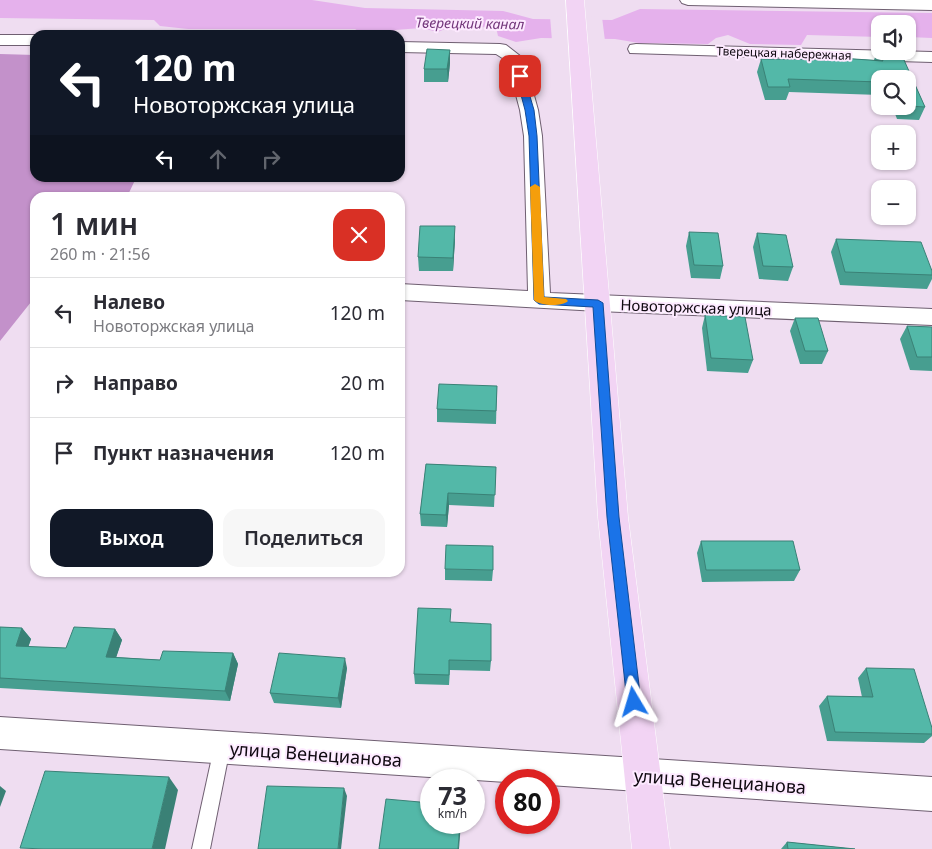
<!DOCTYPE html>
<html lang="ru">
<head>
<meta charset="utf-8">
<style>
  :root { --surface:#fff; --page:#f7f7f7; --text:#2b2b33; --muted:#7c7c81; --line:#e1e1e2; --accent:#111827 }
  body { margin:0; font-family:"Noto Sans",sans-serif; background:var(--page); color:var(--text); height:100vh; display:flex; flex-direction:column; font-size:19px; white-space:nowrap }
  * { box-sizing:border-box; margin:0 }
  p { font-size:16px; color:var(--muted) }
  .icon { flex:none; width:28px; height:28px; fill:none; stroke:currentColor; stroke-width:2; stroke-linecap:round; stroke-linejoin:round }
  .map { position:relative; flex:1; overflow:hidden }
  .side { position:absolute; left:30px; top:192px; width:375px; height:385px; display:flex; flex-direction:column; background:var(--surface); border-radius:15px; box-shadow:0 1px 4px #0004 }
  .side>* { flex:none }
  .hud { position:absolute; left:30px; top:30px; width:375px; height:152px; border-radius:15px; box-shadow:0 1px 4px #0004; background:#111827; color:#fff; overflow:hidden }
  .fabs { position:absolute; left:871px; top:15px; display:grid; gap:10px }
  .fabs a { display:grid; place-items:center; width:45px; height:45px; border-radius:10px; background:var(--surface); box-shadow:0 1px 4px #0004; font-size:25px }
  .speed { position:absolute; left:420px; top:769px; display:flex; gap:10px; font-size:25px; font-weight:700; text-align:center }
  .speed>* { display:grid; place-content:center; width:65px; height:65px; border-radius:50%; background:var(--surface); box-shadow:0 1px 4px #0004; line-height:1 }
  .speed small { font-size:12px; font-weight:400 }
  .speed .limit { border:8px solid #d22; background:#fff; color:#111 }
  .pin { position:absolute; display:grid; place-items:center; width:42px; height:42px; color:#fff; margin:-21px; border-radius:10px; box-shadow:0 2px 8px #0006 }
  .me { position:absolute; width:55px; margin:-28px; rotate:353deg; stroke-linejoin:round; filter:drop-shadow(0 0 4px #0008) }
  .turn { display:flex; align-items:center; gap:18px; height:105px; padding:0 20px; font-size:22px }
  .turn .icon { width:65px; height:65px; stroke-width:2.5 }
  .turn b { display:block; font-size:35px; line-height:42px }
  .lanes { display:flex; align-items:center; height:48px; padding:0 20px; background:#0003; justify-content:center; gap:25px; direction:ltr }
  .lanes .off { opacity:.35 }
  .round { display:grid; place-items:center; flex:none; width:52px; height:52px; border-radius:15px; background:var(--page) }
  .summary { display:flex; align-items:center; justify-content:space-between; height:85px; padding:0 20px }
  h1 { font-size:30px; font-weight:600; line-height:38px }
  .cta { display:flex; gap:10px; margin-top:auto; padding:10px 20px }
  .cta a { flex:1; height:58px; border-radius:15px; background:var(--accent); color:#fff; font-size:20px; font-weight:600; line-height:58px; text-align:center }
  .cta a+a { background:var(--page); color:var(--text) }
  ul { padding:0; list-style:none }
  li { display:flex; align-items:center; gap:15px; height:70px; padding:0 20px; border-top:1px solid var(--line) }
  li div { flex:1 }
  li b { display:block; font-size:19px }
  li em { font-style:normal }
  .map>svg:first-child { display:block }
  .forest { fill:#c391ca }
  .water { fill:#e5b1ec }
  .pier { fill:#efddf1 }
  .lines { fill:none; stroke-linecap:round; stroke-linejoin:round }
  .service-casing { stroke:#6f5f71; stroke-width:2 }
  .minor-casing { stroke:#6f5f71; stroke-width:2 }
  .trunk-casing { stroke:#fff; stroke-width:1 }
  .service { fill:#fff; fill-rule:evenodd }
  .minor { fill:#fff; fill-rule:evenodd }
  .trunk { fill:#f2d4f4; fill-rule:evenodd }
  .wall { fill:#479e90 }
  .shaded-wall { fill:#3a8176 }
  .building { fill:#53b8a8; stroke:#3a8176 }
  .route { fill:#1a73e8; stroke:#114b97 }
  .slow { fill:#f59e0b }
  .labels { text-anchor:middle; dominant-baseline:central; stroke-width:4; stroke-linejoin:round; paint-order:stroke }
  .far-street-label { font-size:12px; fill:#0f0910; stroke:#fdeaff }
  .far-water-label { font-size:14px; font-style:italic; fill:#73367b; stroke:#fdeaff }
  .street-label { font-size:15px; fill:#0f0910; stroke:#fdeaff }
  .near-street-label { font-size:18px; fill:#0f0910; stroke:#fdeaff }
</style>
</head>
<body>
<div class="map">
<svg width="932" height="849" viewBox="0 0 932 849">
  <rect width="100%" height="100%" fill="#efddf1"/>
  <!-- forest -->
  <path class="forest" d="M0 54 35 55V178H136L127 197 35 198V297L0 341Z"/>
  <!-- water -->
  <path class="water" d="M0 0H312L365 8 503 11 533 19 612 20 640 9 932 13V38L908 37V24H880V37L807 35 801 45 750 44 728 35 716 38 708 44 639 43 615 39 541 38 516 42 498 36 496 27 447 28 438 32 421 28 395 30 394 35H365L355 29H188L160 26 154 20 0 18Z"/>
  <!-- pier -->
  <path class="pier" d="M550 16 602 17 605 41H552Z"/>
  <g class="lines">
    <!-- service casing -->
    <g class="service-casing">
      <path id="service" d="M222 740 228 742 230 748 210 849H192L214 748 216 742Z"/>
    </g>
    <!-- minor casing -->
    <g class="minor-casing">
      <g id="minor">
        <path d="M680 0H932V10L688 5 682 3Z"/>
        <rect x="0" y="35" width="35" height="10"/>
        <path d="M400 42 500 44 506 45 524 59 538 110 542 136 550 293 932 309V325L598 311 400 300V284L528 291 524 136 520 110 507 61 496 54 400 52Z"/>
        <path d="M636 44 932 52V62L630 53 628 49 630 45Z"/>
        <path d="M0 717 932 777V811L549 785V780H506V782L0 749Z"/>
      </g>
    </g>
    <!-- trunk casing -->
    <g class="trunk-casing">
      <path id="trunk" d="M566 0H584L628 517 670 849H632L598 517Z"/>
    </g>
    <!-- service -->
    <use href="#service" class="service"/>
    <!-- minor -->
    <use href="#minor" class="minor"/>
    <!-- trunk -->
    <use href="#trunk" class="trunk"/>
  </g>
  <!-- wall -->
  <g class="wall">
    <path d="M878 49H880V51H900L925 107 919 120 897 119 892 106H908V79H880V95L789 92 786 100H765L757 72 761 59 839 60 840 58 874 60Z"/>
    <path d="M450 50V63L448 82H424V69Z"/>
    <path d="M689 232 723 266 720 279 691 278 686 246Z"/>
    <path d="M757 233 793 267 788 281 759 279 753 247Z"/>
    <path d="M455 239 453 271H419L418 257Z"/>
    <path d="M836 239 932 271V279L927 289 840 285 831 252Z"/>
    <path d="M705 315 753 360 748 373 707 371 702 328Z"/>
    <path d="M795 318 828 351 822 364H800L790 331Z"/>
    <path d="M907 326 932 327V371L910 370 900 339Z"/>
    <path d="M497 386 496 424 437 422V409Z"/>
    <path d="M426 464 496 467 494 507 449 505 447 527 421 526 420 514Z"/>
    <path d="M701 541 800 570 794 581 702 582 697 553Z"/>
    <path d="M445 569 493 570 492 581 445 580Z"/>
    <path d="M451 622 491 661 490 671 450 670 449 685 415 684 414 674Z"/>
    <path d="M0 627 22 628 31 639 28 647 66 648 115 629 122 640 116 657 160 660 233 653 238 664 230 701 0 688Z"/>
    <path d="M347 668 341 708 274 703 270 693Z"/>
    <path d="M866 668 932 728V736L924 743 827 741 819 706 827 696 862 697 858 678Z"/>
    <path d="M787 842 855 849H781Z"/>
  </g>
  <!-- shaded-wall -->
  <g class="shaded-wall">
    <path d="M450 50V63L448 82 447 69Z"/>
    <path d="M455 226V239L453 271V258Z"/>
    <path d="M448 493 449 505 447 527 446 515Z"/>
    <path d="M22 628 31 639 25 657 16 646Z"/>
    <path d="M115 629 122 640 113 667 106 657Z"/>
    <path d="M233 653 238 664 230 701 225 691Z"/>
    <path d="M345 658 347 668 341 708 338 698Z"/>
    <path d="M169 777 178 790 165 849H152Z"/>
    <path d="M0 786 6 791 0 807Z"/>
    <path d="M344 788 347 796 341 849H338Z"/>
    <path d="M460 822H461L459 849H458Z"/>
  </g>
  <!-- building -->
  <g class="building">
    <path d="M427 49 450 50 447 69H424Z"/>
    <path d="M878 49H880V51H900L925 107 908 106V79H880V82L788 79 790 87H768L761 59 840 60V58L883 61Z"/>
    <path d="M420 226H455L453 258 418 257Z"/>
    <path d="M689 232 718 233 723 266 694 265Z"/>
    <path d="M757 233 786 235 793 267 763 266Z"/>
    <path d="M836 239 921 242 932 271V275L845 272Z"/>
    <path d="M705 315 745 317 753 360 711 358Z"/>
    <path d="M795 318H818L828 351H805Z"/>
    <path d="M907 326 932 327V357H917Z"/>
    <path d="M439 384 497 386 496 411 437 409Z"/>
    <path d="M426 464 496 467 495 495 448 493 446 515 420 514Z"/>
    <path d="M701 541H793L800 570H706Z"/>
    <path d="M446 545 493 546V570L445 569Z"/>
    <path d="M418 608 451 609 450 622 491 624V661L449 660V675L414 674Z"/>
    <path d="M0 627 22 628 16 646 66 648 74 627 115 629 106 657 160 660 163 651 233 653 225 691 0 678Z"/>
    <path d="M279 653 345 658 338 698 270 693Z"/>
    <path d="M866 668 914 669 932 728V734L835 732 827 696 873 697Z"/>
    <path d="M45 771 169 777 152 849H45L20 848Z"/>
    <path d="M267 786 344 788 338 849H258Z"/>
    <path d="M386 799 431 803V822H460L458 849H379Z"/>
    <path d="M787 842 855 849H788Z"/>
  </g>
  <!-- route -->
  <path class="route" d="M520 73 524 76 534 110 537 136 544 297 598 300 603 303 619 517 641 702 639 707 634 709 629 707 627 702 607 517 593 307 539 304 534 300 529 136 525 110 516 76Z"/>
  <!-- slow -->
  <path class="slow" d="M535 184 540 187 544 297 566 299 568 301C562 307 540 306 534 300L530 187Z"/>
  <g class="labels">
    <!-- far-street labels -->
    <g class="far-street-label">
      <text transform="translate(784 53) rotate(2)">Тверецкая набережная</text>
    </g>
    <!-- far-water labels -->
    <g class="far-water-label">
      <text transform="translate(470 23) rotate(1)">Тверецкий канал</text>
    </g>
    <!-- street labels -->
    <g class="street-label">
      <text transform="translate(696 307) rotate(2)">Новоторжская улица</text>
    </g>
    <!-- near-street labels -->
    <g class="near-street-label">
      <text transform="translate(316 754) rotate(4)">улица Венецианова</text>
      <text transform="translate(720 781) rotate(4)">улица Венецианова</text>
    </g>
  </g>
</svg>
<div class="fabs">
<a><svg class="icon" aria-label="sound" viewBox="0 0 24 24"><path d="M4 9h4l5-4v14l-5-4H4zM17 9q2 3 0 6"/></svg></a>
<a><svg class="icon" aria-label="search" viewBox="0 0 24 24"><circle cx="10" cy="10" r="6"/><path d="M15 15l6 6"/></svg></a>
<a>+</a>
<a>−</a>
</div>
<div class="speed"><div>73<small>km/h</small></div><div class="limit">80</div></div>
<div class="pin" style="left:520px;top:76px;background:#d93025"><svg class="icon" aria-label="arrive" viewBox="0 0 24 24"><path d="M6 21V4h12l-3 4 3 4H6"/></svg></div>
<svg class="me" style="left:634px;top:702px" viewBox="-20 -20 40 40"><path d="M0-17L14 15 0 8-14 15z" fill="#1a73e8" stroke="#fff" stroke-width="4"/></svg>
<div class="hud">
<div class="turn"><svg class="icon" aria-label="left" viewBox="0 0 24 24"><path d="M17 20v-9H6M10 6l-5 5 5 5"/></svg><div><b>120 m</b>Новоторжская улица</div></div>
<div class="lanes"><svg class="icon" aria-label="left" viewBox="0 0 24 24"><path d="M17 20v-9H6M10 6l-5 5 5 5"/></svg><svg class="icon off" aria-label="ahead" viewBox="0 0 24 24"><path d="M12 20V5M6 11l6-6 6 6"/></svg><svg class="icon off" aria-label="right" viewBox="0 0 24 24"><path d="M7 20v-9h11M14 6l5 5-5 5"/></svg></div>
</div>
<section class="side">
<div class="summary"><div><h1>1 мин</h1><p>260 m · 21:56</p></div><a class="round" style="background:#d93025;color:#fff"><svg class="icon" aria-label="close" viewBox="0 0 24 24"><path d="M6 6l12 12M18 6L6 18"/></svg></a></div>
<ul>
<li><svg class="icon" aria-label="left" viewBox="0 0 24 24"><path d="M17 20v-9H6M10 6l-5 5 5 5"/></svg><div><b>Налево</b><p>Новоторжская улица</p></div><em>120 m</em></li>
<li><svg class="icon" aria-label="right" viewBox="0 0 24 24"><path d="M7 20v-9h11M14 6l5 5-5 5"/></svg><div><b>Направо</b></div><em>20 m</em></li>
<li><svg class="icon" aria-label="arrive" viewBox="0 0 24 24"><path d="M6 21V4h12l-3 4 3 4H6"/></svg><div><b>Пункт назначения</b></div><em>120 m</em></li>
</ul>
<div class="cta"><a>Выход</a><a>Поделиться</a></div>
</section>
</div>
</body>
</html>
